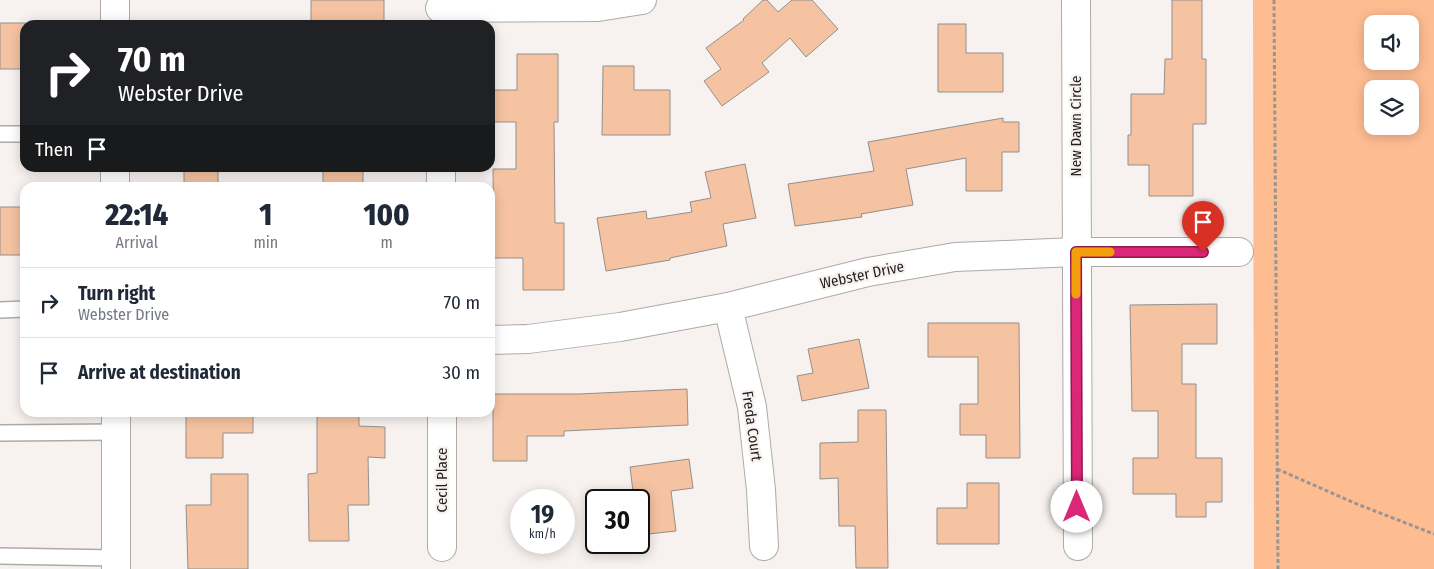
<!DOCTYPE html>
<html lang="en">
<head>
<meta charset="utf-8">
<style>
  :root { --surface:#fff; --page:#f6f6f7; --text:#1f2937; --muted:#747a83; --line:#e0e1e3 }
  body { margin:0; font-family:"Fira Sans Condensed",sans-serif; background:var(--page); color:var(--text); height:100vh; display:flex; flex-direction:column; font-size:19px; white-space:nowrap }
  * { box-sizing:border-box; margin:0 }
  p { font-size:16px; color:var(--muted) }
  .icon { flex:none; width:28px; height:28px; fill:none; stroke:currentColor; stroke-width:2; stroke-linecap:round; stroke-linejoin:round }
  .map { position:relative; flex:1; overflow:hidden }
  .panel { position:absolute; left:20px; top:182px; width:475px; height:235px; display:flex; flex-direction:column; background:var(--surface); border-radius:15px; box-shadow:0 2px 12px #0003 }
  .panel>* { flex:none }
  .hud { position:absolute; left:20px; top:20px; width:475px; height:152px; border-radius:15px; box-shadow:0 2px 12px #0003; background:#202124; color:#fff; overflow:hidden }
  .buttons { position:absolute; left:1364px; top:15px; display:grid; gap:10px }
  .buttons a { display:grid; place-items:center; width:55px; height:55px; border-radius:10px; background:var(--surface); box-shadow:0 2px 12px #0003; font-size:25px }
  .speed { position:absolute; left:510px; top:489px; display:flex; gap:10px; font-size:25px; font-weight:700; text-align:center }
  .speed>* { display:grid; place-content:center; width:65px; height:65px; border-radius:50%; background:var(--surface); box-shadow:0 2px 12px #0003; line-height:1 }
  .speed small { font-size:12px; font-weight:400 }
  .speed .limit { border:2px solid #111; border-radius:8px; background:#fff; color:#111 }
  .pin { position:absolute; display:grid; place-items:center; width:42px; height:42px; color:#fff; margin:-51px -21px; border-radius:50% 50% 50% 0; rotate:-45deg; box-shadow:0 0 5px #0007 }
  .pin .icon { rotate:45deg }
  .me { position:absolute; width:55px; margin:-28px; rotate:0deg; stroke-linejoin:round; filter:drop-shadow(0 0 4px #0008) }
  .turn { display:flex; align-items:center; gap:18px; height:105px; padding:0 15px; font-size:22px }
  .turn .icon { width:65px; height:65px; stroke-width:2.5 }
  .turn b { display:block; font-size:35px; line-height:42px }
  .then { display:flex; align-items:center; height:48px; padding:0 15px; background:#0003; gap:10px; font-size:19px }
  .eta { display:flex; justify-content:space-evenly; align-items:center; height:85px; text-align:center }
  .eta b { font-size:30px; font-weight:800; line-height:35px }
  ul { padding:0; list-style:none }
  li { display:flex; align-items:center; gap:15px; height:70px; padding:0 15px; border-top:1px solid var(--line) }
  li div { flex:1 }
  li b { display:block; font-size:19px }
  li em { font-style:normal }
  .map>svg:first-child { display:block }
  .green { fill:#febc91; fill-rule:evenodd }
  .building { fill:#f5c3a2; stroke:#938f8c }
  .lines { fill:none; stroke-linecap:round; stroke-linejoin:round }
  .service-casing { stroke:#aeaaa7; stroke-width:18 }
  .minor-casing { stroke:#aeaaa7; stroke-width:30 }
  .tertiary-casing { stroke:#aeaaa7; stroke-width:30 }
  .path { stroke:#999593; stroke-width:3; stroke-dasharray:4 2.5; stroke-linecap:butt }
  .service { stroke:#fff; stroke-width:15 }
  .minor { stroke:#fff; stroke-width:28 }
  .tertiary { stroke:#fff; stroke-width:28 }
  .route-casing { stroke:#8e194d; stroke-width:12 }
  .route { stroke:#db2777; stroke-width:9 }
  .slow { stroke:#f59e0b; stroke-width:9 }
  .labels { text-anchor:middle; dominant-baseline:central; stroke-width:4.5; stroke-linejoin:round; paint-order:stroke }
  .street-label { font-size:15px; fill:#211f1e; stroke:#f7f2ef }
</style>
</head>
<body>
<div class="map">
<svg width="1434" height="569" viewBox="0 0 1434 569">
  <rect width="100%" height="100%" fill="#f7f2ef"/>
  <!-- green -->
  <path class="green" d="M1253 0H1434V569H1254ZM1372 24H1410V61H1372ZM1372 89H1410V126H1372Z"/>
  <!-- building -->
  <g class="building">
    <rect x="311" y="0" width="73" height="25"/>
    <path d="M763 0H767L778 12 792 0H812L838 29 806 57 790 38 762 63 769 72 722 106 704 81 721 69 706 48 744 20 743 19Z"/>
    <path d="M1172 0H1202V59H1206V124H1193V196H1149V165H1128V135H1131V94H1164L1165 59H1172Z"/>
    <rect x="0" y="23" width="25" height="46"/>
    <path d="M938 24H966V53H1003V92H938Z"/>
    <path d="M517 54H558V122H554L555 223H564V290H523V258H494L493 169H516V122H493V90H517Z"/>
    <path d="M603 66H634V90H670V135H602Z"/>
    <path d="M1003 118V122H1019V152H1002V191H966V158L906 169 913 205 861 214 862 217 795 226 788 184 874 171 868 142Z"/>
    <path d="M745 164 756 218 723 224 727 246 670 258V260L606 271 597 218 646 211 647 219 692 212 690 202 711 198 705 172Z"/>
    <rect x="184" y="168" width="34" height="20"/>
    <rect x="323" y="168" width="40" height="20"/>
    <rect x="0" y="207" width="25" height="48"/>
    <path d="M1217 304V344H1182V384H1196V458H1222V502H1206V517H1176V494H1133V458H1158V411H1132L1130 305Z"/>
    <path d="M928 323H1019L1020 458H986V435H960V404H978V357H928Z"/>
    <path d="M859 339 869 388 802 401 797 376 813 373 808 349Z"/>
    <path d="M687 389 688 425 564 431V436H527V461H493V394H579Z"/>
    <path d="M858 410H886L888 568H856L855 526H839L838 478 820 479V443L858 442Z"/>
    <path d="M186 412H253V433H223V458H186Z"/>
    <path d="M317 412H359V426L385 427V458L368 457 369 505H348L349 541H309L308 474 317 473Z"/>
    <path d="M689 459 693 488 671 491 676 531 639 535V500H634L630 467Z"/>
    <path d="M211 474H248V569H188L186 505H211Z"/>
    <path d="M967 483H999V544H937V508H967Z"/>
  </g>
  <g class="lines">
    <!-- service casing -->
    <g class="service-casing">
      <g id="service">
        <path d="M0 134H25"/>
        <path d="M0 310 25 309"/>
        <path d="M0 433 116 432"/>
        <path d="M0 556 116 558"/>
      </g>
    </g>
    <!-- minor casing -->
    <g class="minor-casing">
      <g id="minor">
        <path d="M1076 0 1078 546"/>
        <path d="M440 8 598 7 642 0"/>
        <path d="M441 168V188"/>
        <path d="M728 307 752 407 761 490 764 546"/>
        <path d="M490 340 528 339 620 327 728 307 868 272 955 257 1076 252H1239"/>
        <path d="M442 412V547"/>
      </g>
    </g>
    <!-- tertiary casing -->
    <g class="tertiary-casing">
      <g id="tertiary">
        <path d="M115 0V25"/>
        <path d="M115 168V188"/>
        <path d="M116 412V569"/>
      </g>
    </g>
    <!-- path -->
    <g class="path">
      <path d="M1274 0 1278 569"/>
      <path d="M1277 469 1357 504 1434 534"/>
    </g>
    <!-- service -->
    <use href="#service" class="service"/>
    <!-- minor -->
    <use href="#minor" class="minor"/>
    <!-- tertiary -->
    <use href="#tertiary" class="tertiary"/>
  </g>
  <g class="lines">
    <!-- route casing -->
    <g class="route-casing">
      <path id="route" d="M1077 507 1076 252H1203"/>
    </g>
    <!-- route -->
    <use href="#route" class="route"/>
    <!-- slow -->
    <path class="slow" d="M1076 294V252H1110"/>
  </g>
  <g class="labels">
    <!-- street labels -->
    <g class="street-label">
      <text transform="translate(1076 126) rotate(-90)">New Dawn Circle</text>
      <text transform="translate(862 275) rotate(-12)">Webster Drive</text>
      <text transform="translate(752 426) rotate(82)">Freda Court</text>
      <text transform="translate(442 480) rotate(-90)">Cecil Place</text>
    </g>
  </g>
</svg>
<div class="buttons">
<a><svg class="icon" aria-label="sound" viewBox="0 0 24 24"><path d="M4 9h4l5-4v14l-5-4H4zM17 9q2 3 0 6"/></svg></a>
<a><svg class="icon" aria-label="layers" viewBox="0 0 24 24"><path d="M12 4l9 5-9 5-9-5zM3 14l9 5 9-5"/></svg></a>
</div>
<div class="speed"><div>19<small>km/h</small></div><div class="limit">30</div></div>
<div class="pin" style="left:1203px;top:252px;background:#d93025"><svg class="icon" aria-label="arrive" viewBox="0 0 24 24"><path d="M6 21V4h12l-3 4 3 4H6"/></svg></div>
<svg class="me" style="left:1077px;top:507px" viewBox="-20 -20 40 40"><circle r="19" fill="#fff"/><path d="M0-13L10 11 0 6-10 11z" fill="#db2777"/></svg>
<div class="hud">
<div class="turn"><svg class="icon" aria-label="right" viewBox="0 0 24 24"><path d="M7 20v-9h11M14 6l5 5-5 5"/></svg><div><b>70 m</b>Webster Drive</div></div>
<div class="then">Then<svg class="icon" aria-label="arrive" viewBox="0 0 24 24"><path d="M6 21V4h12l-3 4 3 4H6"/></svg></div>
</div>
<section class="panel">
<div class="eta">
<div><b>22:14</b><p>Arrival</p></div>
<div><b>1</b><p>min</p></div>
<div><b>100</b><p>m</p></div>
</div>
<ul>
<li><svg class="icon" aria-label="right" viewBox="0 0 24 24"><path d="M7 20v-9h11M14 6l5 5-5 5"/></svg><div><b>Turn right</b><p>Webster Drive</p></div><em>70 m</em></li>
<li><svg class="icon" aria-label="arrive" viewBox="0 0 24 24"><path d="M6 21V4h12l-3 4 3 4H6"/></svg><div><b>Arrive at destination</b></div><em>30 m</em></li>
</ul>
</section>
</div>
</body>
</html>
